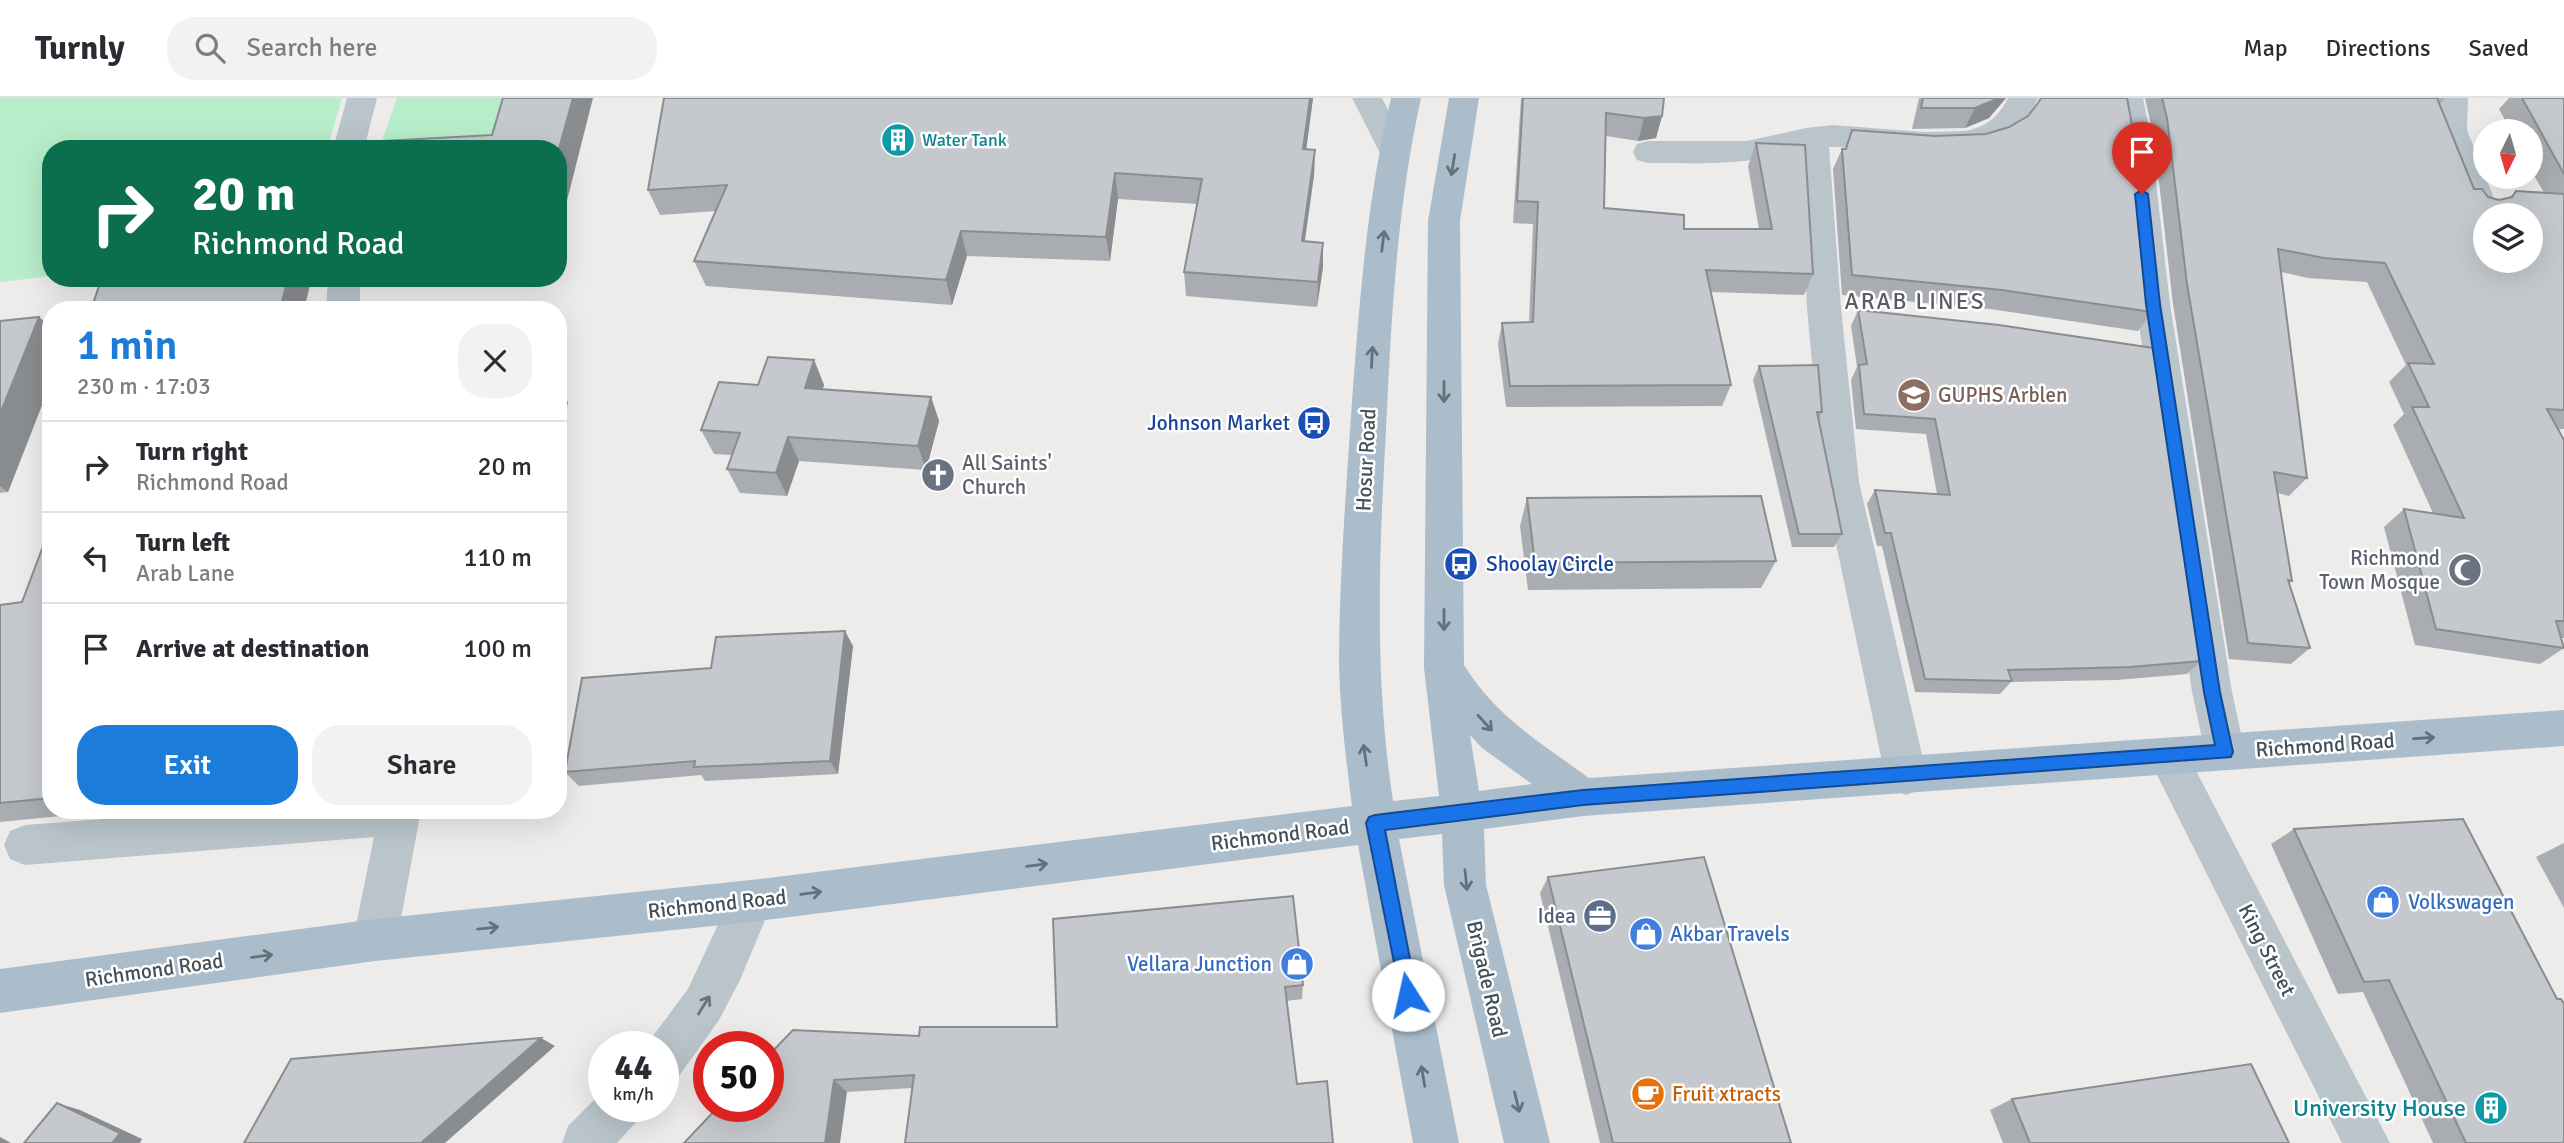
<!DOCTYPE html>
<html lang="en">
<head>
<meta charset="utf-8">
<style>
  :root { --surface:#fff; --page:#f2f2f3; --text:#2b2b33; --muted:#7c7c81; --line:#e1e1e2; --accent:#1b7cd9 }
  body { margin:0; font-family:Signika,sans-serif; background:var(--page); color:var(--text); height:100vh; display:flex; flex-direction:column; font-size:26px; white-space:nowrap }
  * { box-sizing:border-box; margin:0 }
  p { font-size:23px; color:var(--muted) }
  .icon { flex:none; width:38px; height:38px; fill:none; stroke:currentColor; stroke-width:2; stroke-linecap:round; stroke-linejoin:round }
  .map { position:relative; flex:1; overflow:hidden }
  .panel { position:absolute; left:42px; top:203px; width:525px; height:518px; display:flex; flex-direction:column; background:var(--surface); border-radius:28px; box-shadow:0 7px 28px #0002 }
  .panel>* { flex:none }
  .guide { position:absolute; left:42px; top:42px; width:525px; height:147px; border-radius:28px; box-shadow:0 7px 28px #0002; background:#0b6e4f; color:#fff; overflow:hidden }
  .needle { width:46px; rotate:185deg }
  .buttons { position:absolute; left:2473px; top:21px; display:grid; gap:14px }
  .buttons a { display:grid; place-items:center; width:70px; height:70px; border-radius:50%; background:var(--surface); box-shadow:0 7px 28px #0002; font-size:35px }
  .speed { position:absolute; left:588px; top:933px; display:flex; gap:14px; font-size:35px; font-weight:700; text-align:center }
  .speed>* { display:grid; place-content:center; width:91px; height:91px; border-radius:50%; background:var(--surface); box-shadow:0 7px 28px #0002; line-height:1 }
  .speed small { font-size:18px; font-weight:400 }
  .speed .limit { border:10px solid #d22; background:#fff; color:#111 }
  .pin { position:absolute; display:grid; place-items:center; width:60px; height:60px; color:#fff; margin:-72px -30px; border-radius:50% 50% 50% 0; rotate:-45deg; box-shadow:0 0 7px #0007 }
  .pin .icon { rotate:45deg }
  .me { position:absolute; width:77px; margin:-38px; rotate:350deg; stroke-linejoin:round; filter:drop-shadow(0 0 5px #0008) }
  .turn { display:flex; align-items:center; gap:24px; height:147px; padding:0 35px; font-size:32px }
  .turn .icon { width:91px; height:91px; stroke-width:2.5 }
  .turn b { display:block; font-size:49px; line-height:60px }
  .round { display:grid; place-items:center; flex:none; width:74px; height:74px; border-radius:28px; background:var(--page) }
  .headline { display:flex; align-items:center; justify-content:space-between; height:119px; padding:0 35px }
  h1 { font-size:42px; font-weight:600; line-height:52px; color:var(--accent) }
  .cta { display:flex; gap:14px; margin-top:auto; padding:14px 35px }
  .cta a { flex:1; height:80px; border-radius:28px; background:var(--accent); color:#fff; font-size:28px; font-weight:600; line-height:80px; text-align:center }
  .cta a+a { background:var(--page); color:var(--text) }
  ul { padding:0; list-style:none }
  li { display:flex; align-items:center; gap:21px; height:91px; padding:0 35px; border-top:2px solid var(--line) }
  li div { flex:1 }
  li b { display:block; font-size:26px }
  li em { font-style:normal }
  header { display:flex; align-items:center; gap:42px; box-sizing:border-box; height:98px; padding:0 35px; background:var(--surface); border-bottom:2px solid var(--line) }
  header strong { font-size:33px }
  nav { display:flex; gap:38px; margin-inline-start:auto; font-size:24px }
  .search { width:490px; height:63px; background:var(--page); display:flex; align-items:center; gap:18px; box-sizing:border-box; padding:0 24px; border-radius:28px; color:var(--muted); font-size:26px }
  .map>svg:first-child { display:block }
  .green { fill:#b8edc9 }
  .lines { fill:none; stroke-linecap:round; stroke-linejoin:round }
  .minor { fill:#b9c4cb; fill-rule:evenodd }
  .major { fill:#abbdcb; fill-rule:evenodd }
  .wall { fill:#a9adb1 }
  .shaded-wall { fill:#8a8d90 }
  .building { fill:#c5c9ce; stroke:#8a8d90; stroke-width:2; fill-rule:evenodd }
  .oneway { stroke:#63717a }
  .oneway2 { stroke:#67737a }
  .route { fill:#1a73e8; stroke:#114b97; stroke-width:2 }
  .labels { text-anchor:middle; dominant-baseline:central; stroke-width:5; stroke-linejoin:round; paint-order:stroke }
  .far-culture-label { font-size:18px; fill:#0d838f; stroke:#fff; text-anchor:start }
  .education-label { font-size:21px; fill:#785e54; stroke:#fff; text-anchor:start }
  .transit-label { font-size:21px; fill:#164399; stroke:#fff; text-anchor:end }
  .street-label { font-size:21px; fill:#445058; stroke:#fff }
  .worship-label { font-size:21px; fill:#5b616d; stroke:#fff; text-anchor:start }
  .shop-label { font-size:21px; fill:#366cbe; stroke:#fff; text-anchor:start }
  .service-label { font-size:21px; fill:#4e5e75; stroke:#fff; text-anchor:end }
  .food-label { font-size:21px; fill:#c56008; stroke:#fff; text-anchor:start }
  .neighbourhood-label { font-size:23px; letter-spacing:2px; fill:#585c60; stroke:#fff }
  .near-culture-label { font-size:24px; fill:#0d838f; stroke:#fff; text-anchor:end }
</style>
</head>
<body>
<header>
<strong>Turnly</strong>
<div class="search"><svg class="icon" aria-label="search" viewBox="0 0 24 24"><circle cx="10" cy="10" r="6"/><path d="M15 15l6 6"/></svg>Search here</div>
<nav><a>Map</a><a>Directions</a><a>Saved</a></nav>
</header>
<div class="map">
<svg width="2564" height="1045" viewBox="0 0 2564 1045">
  <rect width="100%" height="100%" fill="#eeebeb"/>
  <!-- green -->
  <g class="green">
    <path d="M0 0H342L327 51H51V178L0 184Z"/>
    <path d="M397 0H526L511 51H379Z"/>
  </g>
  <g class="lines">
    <!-- minor -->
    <g class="minor">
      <path d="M347 0H377L364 51H333Z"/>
      <path d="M1352 0H1382L1409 53 1405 61 1394 64 1383 61Z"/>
      <path d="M2008 0H2038C2032 13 2025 27 2015 36 1971 74 1881 47 1829 49L1841 210 1859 384 1927 678 1921 691 1906 697 1891 691 1885 678 1823 384 1807 210 1798 52C1748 68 1700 65 1648 65L1637 62 1633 54 1637 46 1648 43H1747L1806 30 1833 27 1923 34 1965 33C1986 29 1999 19 2008 0Z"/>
      <path d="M2113 0H2143L2151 41 2170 206 2232 594 2245 654 2239 667 2225 672 2211 667 2205 654 2192 594 2136 206 2121 41Z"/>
      <path d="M2438 0H2468L2467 32 2497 108 2492 116 2481 119 2470 116 2465 108 2437 32Z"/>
      <path d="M328 180H360V212H326Z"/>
      <path d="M2168 641 2182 646 2390 1045H2342L2148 659 2154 646Z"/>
      <path d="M221 712H421L397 842 390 857 375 863 360 857 353 842 374 739 25 767 10 761 4 747 10 733 25 727Z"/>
      <path d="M751 782 766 788 773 803 740 882 719 922 679 978 663 985V948H646L647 946 688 891 736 788Z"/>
      <path d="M604 992V1008H643L636 1024 617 1045H562L568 1028Z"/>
    </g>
    <!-- major -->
    <path class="major" d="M1391 0H1421C1397 109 1391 221 1386 332 1379 457 1374 579 1393 703L1439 698 1424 570 1428 123 1449 0H1479L1460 123 1464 567C1496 619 1541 645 1589 680L2564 612V648L1583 718 1484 731 1486 787 1550 1045H1504L1444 787 1442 736 1399 741 1459 1045H1413L1358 747 751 824 375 863 0 915V871L375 821 751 782 1352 708C1346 661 1340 614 1339 566 1339 488 1345 409 1350 332 1358 221 1365 109 1391 0ZM1470 637 1482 650 1532 686 1479 693Z"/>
  </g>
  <!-- wall -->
  <g class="wall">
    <path d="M664 0H1313L1306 51 1315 52 1314 77 1305 143 1323 145V169L1317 209 1186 198 1184 174 1197 106 1118 101 1110 163 967 158 952 207 706 188 694 163 716 113 660 117 648 92Z"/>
    <path d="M1521 0H1664L1662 18 1656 40 1638 43 1606 38 1604 110 1684 131H1759L1748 68 1756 45 1813 176 1804 197 1710 194 1731 287 1722 308 1506 309 1498 246 1502 225 1529 224 1533 126 1513 125Z"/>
    <path d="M1919 0H2006L1989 20 1965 30 1912 31Z"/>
    <path d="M2040 0H2127L2152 214 2138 233 1990 211 1842 197 1833 71 1842 51H1844L1852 32 1935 38 1986 36 2009 29 2028 18 2038 6 2040 1Z"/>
    <path d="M2145 0H2445L2440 6 2474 91 2488 99 2499 102 2510 99 2516 93 2544 95 2530 70V33H2511L2499 11 2509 0H2564V331H2558L2564 342V540H2561L2564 550 2540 566 2415 547 2384 429 2404 411 2433 415 2393 327 2404 316 2389 284 2406 267 2367 184 2308 180 2281 174 2307 380 2289 398 2277 395 2292 483 2289 485 2310 550 2291 566 2229 561 2173 206 2154 40Z"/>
    <path d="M1858 212 2201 563 2187 576 2117 582 2011 584 2000 596 1915 594 1882 448H1877L1867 406 1875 392 1937 396 1926 336 1856 331 1851 282 1857 269 1851 228Z"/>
    <path d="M39 219 51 230V284L8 394 0 395V223Z"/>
    <path d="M814 262 824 287 823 291 931 299 939 323 926 372 799 363 787 398 740 395 727 371 732 357 714 356 701 332 758 287Z"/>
    <path d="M1759 268 1822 314 1819 322 1842 436 1834 449H1792L1753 282Z"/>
    <path d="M1527 400 1776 463 1761 490 1528 492 1520 428Z"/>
    <path d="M51 427V712H122L0 724V705L22 504Z"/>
    <path d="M853 548 838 676 705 683 701 677 579 688 565 674 711 570Z"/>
    <path d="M2294 731 2557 901 2564 1045H2433L2363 894 2338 896 2271 746Z"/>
    <path d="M2564 745V810L2536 759Z"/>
    <path d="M1548 779 1791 1045H1600L1540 795Z"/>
    <path d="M1053 821 1303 887 1302 901 1286 903 1297 986 912 990 847 994 684 1045 919 938 1057 929Z"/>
    <path d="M2012 1001 2289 1045H2003L1990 1012Z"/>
  </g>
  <!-- shaded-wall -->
  <g class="shaded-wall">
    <path d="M573 0H593L558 138V54Z"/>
    <path d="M1310 0H1313L1303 76V51Z"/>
    <path d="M1999 0H2006L1989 20 1965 30 1975 10Z"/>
    <path d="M1662 18 1656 40 1638 43 1644 20Z"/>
    <path d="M1315 52 1314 77 1301 168 1302 143Z"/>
    <path d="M1115 75 1118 101 1110 163 1106 139Z"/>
    <path d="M961 133 967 158 952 207 946 182Z"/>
    <path d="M1323 145V169L1317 209 1318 184Z"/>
    <path d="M288 180H309L311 183 304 212H280Z"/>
    <path d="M39 219 51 230V284L8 394 0 388V316Z"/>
    <path d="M814 262 824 287 815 314 805 290Z"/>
    <path d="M558 289 568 304 558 359Z"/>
    <path d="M931 299 939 323 926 372 918 348Z"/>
    <path d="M788 339 799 363 787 398 776 375Z"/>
    <path d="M845 533 853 548 838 676 830 663Z"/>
    <path d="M541 940 555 948 445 1045H421Z"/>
    <path d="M834 982 847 994 840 1045H825Z"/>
    <path d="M57 1005 80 1012 142 1041 140 1045H112Z"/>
    <path d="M0 1039 11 1045H0Z"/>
  </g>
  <!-- building -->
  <g class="building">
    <path d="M503 0H573L558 54V51H380L383 43 492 37Z"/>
    <path d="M664 0H1310L1303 51 1315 52 1302 143 1323 145 1318 184 1184 174 1202 81 1115 75 1106 139 961 133 946 182 694 163 727 87 648 92Z"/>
    <path d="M1523 0H1664L1662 18 1644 20 1606 15 1604 110 1684 117V131H1772L1756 45 1805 47 1813 176 1706 172 1731 287 1510 288 1502 225 1533 224 1538 104 1517 103Z"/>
    <path d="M1923 0H1999L1975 10H1921Z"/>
    <path d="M2041 0H2127L2131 21 2152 214 2002 192 1852 177 1842 51H1846L1852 32 1935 38 1986 36 2009 29 2028 18 2038 5Z"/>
    <path d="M2162 0H2437L2474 91H2482L2488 99 2499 102 2512 99 2516 93 2564 96V312L2547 311 2564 342V523H2556L2564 550 2436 531 2404 411 2464 420 2412 309H2429L2408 265 2434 266 2385 165 2324 160 2278 151 2307 380 2274 374 2292 483 2288 482 2310 550 2248 545 2187 186 2167 20ZM2485 117H2530V163H2485Z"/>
    <path d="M2522 0H2564V76Z"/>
    <path d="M118 180H288L280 212H91L101 182Z"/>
    <path d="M1858 212 1999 227 2153 250 2201 563 2130 569 2008 572 2012 583 1925 581 1891 435H1885L1875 392 1950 397 1935 321 1864 316 1859 267 1867 266Z"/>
    <path d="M39 219 0 316V223Z"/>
    <path d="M768 259 814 262 805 290 931 299 918 348 788 339 776 375 727 371 740 335 701 332 719 284 758 287Z"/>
    <path d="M1818 267 1822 314H1817L1842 436H1799L1759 268Z"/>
    <path d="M1761 398 1776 463 1535 465 1527 400Z"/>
    <path d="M51 427V700L0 705V507L22 504Z"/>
    <path d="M845 533 830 663 694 669 695 663 565 674 582 580 711 570 716 539Z"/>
    <path d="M2463 721 2557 901H2561L2564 906V1045H2466L2389 882 2364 884 2294 731Z"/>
    <path d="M1704 759 1791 1045H1613L1548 779Z"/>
    <path d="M1293 798 1303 887 1285 889 1297 986 1327 983 1333 1045H905L914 977 834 982 825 1045H684L719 1008H768V958L793 932 919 938 920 929H1057L1053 821Z"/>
    <path d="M541 940 421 1045H244L291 961Z"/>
    <path d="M2251 966 2289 1045H2030L2012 1001Z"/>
    <path d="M57 1005 120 1035 112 1045H24Z"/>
  </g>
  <!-- one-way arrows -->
  <defs><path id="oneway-shaft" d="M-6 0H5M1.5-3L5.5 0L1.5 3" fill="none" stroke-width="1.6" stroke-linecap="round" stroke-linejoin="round" transform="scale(1.75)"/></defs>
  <g class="oneway">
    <use href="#oneway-shaft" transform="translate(1453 67) rotate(99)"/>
    <use href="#oneway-shaft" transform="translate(1383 143) rotate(-83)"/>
    <use href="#oneway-shaft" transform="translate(1372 259) rotate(-87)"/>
    <use href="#oneway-shaft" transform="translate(1444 294) rotate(90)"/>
    <use href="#oneway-shaft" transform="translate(1444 522) rotate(90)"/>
    <use href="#oneway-shaft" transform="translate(1485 625) rotate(48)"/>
    <use href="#oneway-shaft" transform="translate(2424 640) rotate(-4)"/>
    <use href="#oneway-shaft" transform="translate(1365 657) rotate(-98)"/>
    <use href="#oneway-shaft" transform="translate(1037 767) rotate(-7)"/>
    <use href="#oneway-shaft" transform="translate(1466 782) rotate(84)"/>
    <use href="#oneway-shaft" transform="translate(811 795) rotate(-7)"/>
    <use href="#oneway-shaft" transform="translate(488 830) rotate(-6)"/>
    <use href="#oneway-shaft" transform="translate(262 858) rotate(-8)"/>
    <use href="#oneway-shaft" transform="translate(1423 978) rotate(-100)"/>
    <use href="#oneway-shaft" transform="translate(1517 1004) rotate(76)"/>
  </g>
  <use class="oneway2" href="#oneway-shaft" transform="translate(704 907) rotate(-58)"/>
  <!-- route -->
  <path class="route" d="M2142 92 2148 96 2160 206 2220 594 2233 654 2231 659 1583 707 1385 732 1417 897 1415 904 1408 906 1402 904 1366 725 1369 719 1375 717 1583 692 2215 647 2204 594 2146 206 2135 96Z"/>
  <!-- icons -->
  <defs>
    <g id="building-disc" transform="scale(1.75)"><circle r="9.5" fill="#0f9aa8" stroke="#fff"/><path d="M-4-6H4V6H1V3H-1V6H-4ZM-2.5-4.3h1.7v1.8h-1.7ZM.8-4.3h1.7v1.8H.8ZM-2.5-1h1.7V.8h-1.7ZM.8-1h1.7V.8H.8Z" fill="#fff"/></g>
    <g id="school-disc" transform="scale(1.75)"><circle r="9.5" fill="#8d6e63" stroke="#fff"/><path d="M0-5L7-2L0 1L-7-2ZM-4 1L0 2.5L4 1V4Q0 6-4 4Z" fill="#fff"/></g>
    <g id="bus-disc" transform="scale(1.75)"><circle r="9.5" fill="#1a4fb4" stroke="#fff"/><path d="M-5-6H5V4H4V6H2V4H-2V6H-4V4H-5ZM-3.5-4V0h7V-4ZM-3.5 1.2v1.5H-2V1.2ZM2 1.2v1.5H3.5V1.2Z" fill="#fff"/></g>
    <g id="church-disc" transform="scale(1.75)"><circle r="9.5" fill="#6b7280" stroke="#fff"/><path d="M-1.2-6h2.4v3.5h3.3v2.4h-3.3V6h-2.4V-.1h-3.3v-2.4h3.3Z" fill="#fff"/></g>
    <g id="mosque-disc" transform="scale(1.75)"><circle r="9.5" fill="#6b7280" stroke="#fff"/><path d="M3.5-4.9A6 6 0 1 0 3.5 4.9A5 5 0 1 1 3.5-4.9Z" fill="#fff"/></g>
    <g id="shop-disc" transform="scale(1.75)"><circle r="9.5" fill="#3f7fe0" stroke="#fff"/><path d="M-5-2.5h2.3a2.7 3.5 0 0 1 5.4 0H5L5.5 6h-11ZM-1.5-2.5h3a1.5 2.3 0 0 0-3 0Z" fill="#fff"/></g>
    <g id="office-disc" transform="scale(1.75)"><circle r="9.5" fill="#5c6f8a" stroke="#fff"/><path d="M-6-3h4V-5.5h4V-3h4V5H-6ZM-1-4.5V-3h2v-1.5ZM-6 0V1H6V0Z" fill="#fff"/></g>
    <g id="cafe-disc" transform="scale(1.75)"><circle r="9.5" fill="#e8710a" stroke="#fff"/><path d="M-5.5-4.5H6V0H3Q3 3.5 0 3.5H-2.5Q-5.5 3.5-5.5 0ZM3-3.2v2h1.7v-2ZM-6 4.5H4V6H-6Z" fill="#fff"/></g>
  </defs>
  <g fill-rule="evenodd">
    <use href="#building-disc" x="898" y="42"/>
    <use href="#school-disc" x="1914" y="297"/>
    <use href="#bus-disc" x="1314" y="325"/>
    <use href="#church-disc" x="938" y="377"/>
    <use href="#bus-disc" x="1461" y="466"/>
    <use href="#mosque-disc" x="2465" y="472"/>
    <use href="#shop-disc" x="2383" y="804"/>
    <use href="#office-disc" x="1600" y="818"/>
    <use href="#shop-disc" x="1646" y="836"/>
    <use href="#shop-disc" x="1297" y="866"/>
    <use href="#cafe-disc" x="1648" y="996"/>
    <use href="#building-disc" x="2491" y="1010"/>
  </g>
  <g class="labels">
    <!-- far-culture labels -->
    <g class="far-culture-label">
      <text x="922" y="42">Water Tank</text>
    </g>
    <!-- education labels -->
    <g class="education-label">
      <text x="1938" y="297">GUPHS Arblen</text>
    </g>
    <!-- transit labels -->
    <g class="transit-label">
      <text x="1290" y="325">Johnson Market</text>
      <text x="1486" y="466" text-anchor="start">Shoolay Circle</text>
    </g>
    <!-- street labels -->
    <g class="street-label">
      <text transform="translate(1366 362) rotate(-87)">Hosur Road</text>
      <text transform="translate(2325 647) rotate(-4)">Richmond Road</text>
      <text transform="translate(1280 737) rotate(-7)">Richmond Road</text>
      <text transform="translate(717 806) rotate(-6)">Richmond Road</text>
      <text transform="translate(2267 852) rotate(63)">King Street</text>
      <text transform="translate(154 872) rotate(-8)">Richmond Road</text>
      <text transform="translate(1487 881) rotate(77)">Brigade Road</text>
    </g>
    <!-- worship labels -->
    <g class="worship-label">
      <text x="962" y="365">All Saints'<tspan x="962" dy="24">Church</tspan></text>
      <text x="2440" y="460" text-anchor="end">Richmond<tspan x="2440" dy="24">Town Mosque</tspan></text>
    </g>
    <!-- shop labels -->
    <g class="shop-label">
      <text x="2408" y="804">Volkswagen</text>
      <text x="1670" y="836">Akbar Travels</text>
      <text x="1272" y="866" text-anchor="end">Vellara Junction</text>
    </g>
    <!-- service labels -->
    <g class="service-label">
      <text x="1576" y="818">Idea</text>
    </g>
    <!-- food labels -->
    <g class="food-label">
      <text x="1672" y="996">Fruit xtracts</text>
    </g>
    <!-- neighbourhood labels -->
    <g class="neighbourhood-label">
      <text x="1915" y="203">ARAB LINES</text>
    </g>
    <!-- near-culture labels -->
    <g class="near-culture-label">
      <text x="2466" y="1010">University House</text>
    </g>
  </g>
</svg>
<div class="buttons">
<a><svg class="needle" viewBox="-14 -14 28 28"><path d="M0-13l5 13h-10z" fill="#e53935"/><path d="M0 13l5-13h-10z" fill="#7c7c81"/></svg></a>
<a><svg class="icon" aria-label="layers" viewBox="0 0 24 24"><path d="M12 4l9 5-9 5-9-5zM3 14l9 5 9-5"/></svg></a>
</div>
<div class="speed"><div>44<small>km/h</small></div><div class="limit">50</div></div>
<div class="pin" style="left:2142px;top:96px;background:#d93025"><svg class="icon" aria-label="arrive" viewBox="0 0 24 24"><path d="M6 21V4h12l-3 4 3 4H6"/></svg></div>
<svg class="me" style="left:1408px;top:897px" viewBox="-20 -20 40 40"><circle r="19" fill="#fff"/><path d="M0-13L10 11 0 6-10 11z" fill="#1a73e8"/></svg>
<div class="guide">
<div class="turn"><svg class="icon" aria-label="right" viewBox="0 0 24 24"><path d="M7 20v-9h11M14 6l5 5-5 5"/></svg><div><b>20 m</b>Richmond Road</div></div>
</div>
<section class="panel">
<div class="headline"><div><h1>1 min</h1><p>230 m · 17:03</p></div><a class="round"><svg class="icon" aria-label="close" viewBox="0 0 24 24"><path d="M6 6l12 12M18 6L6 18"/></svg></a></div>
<ul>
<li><svg class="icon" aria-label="right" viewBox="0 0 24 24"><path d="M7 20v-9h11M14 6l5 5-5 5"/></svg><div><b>Turn right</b><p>Richmond Road</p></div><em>20 m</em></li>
<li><svg class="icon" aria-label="left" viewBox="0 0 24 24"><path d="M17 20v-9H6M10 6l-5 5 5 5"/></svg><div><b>Turn left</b><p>Arab Lane</p></div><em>110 m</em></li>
<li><svg class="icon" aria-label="arrive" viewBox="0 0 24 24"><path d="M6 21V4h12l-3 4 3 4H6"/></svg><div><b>Arrive at destination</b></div><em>100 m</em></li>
</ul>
<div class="cta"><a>Exit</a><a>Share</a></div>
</section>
</div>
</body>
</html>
